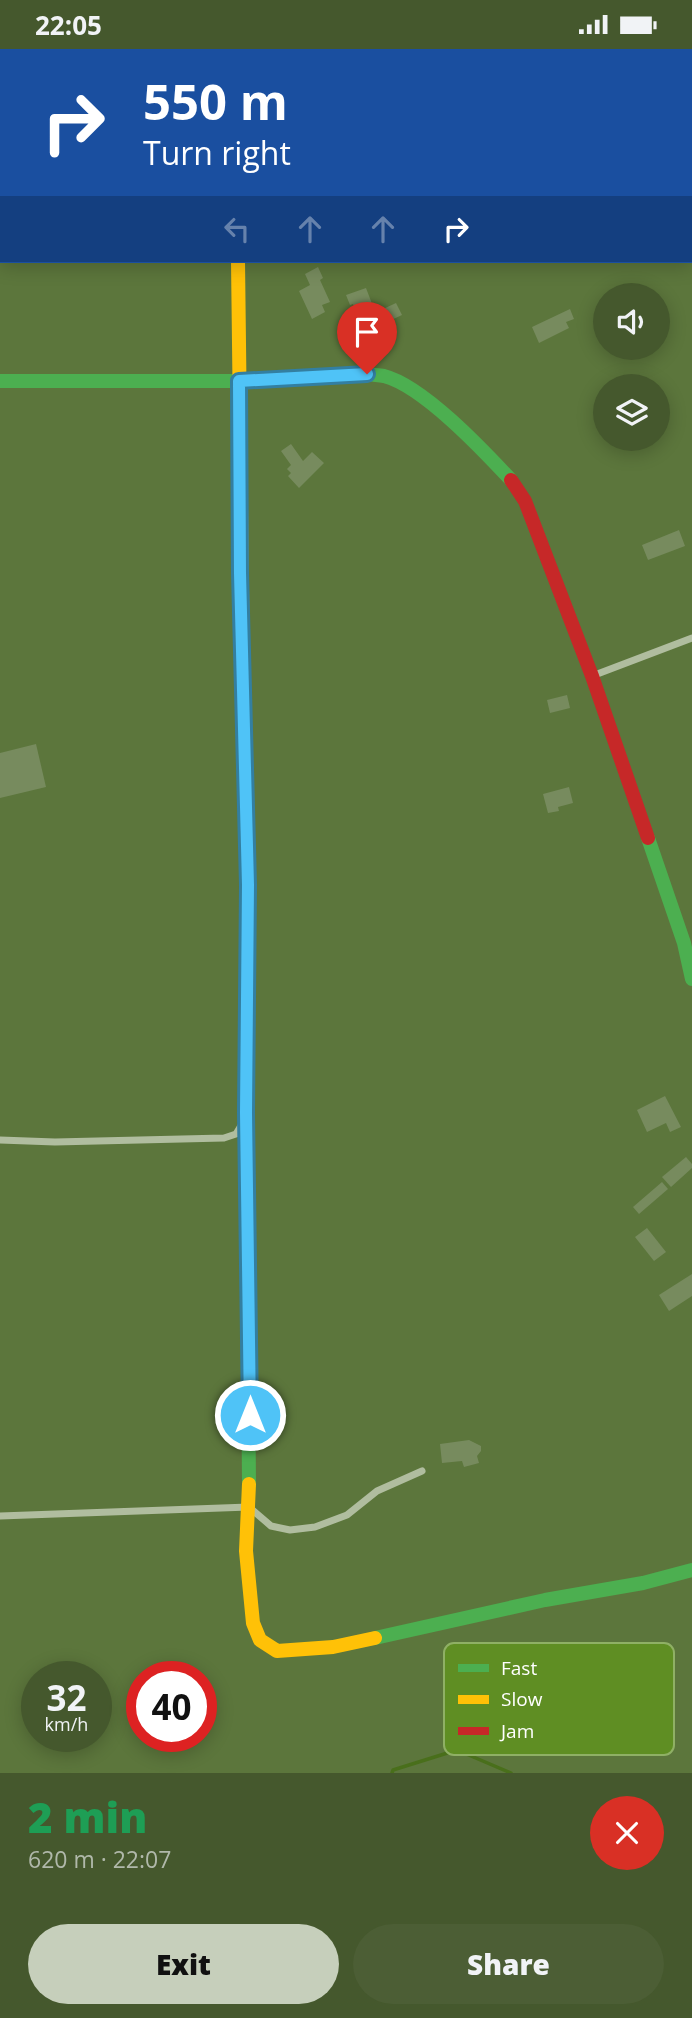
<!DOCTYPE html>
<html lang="en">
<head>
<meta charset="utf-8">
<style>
  :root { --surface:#45582d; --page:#4c5e35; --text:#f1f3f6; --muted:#b0b8aa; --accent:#c6cfbb }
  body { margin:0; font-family:"Open Sans",sans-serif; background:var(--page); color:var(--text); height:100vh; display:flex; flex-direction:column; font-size:26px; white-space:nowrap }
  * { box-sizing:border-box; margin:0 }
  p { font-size:23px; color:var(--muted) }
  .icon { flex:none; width:38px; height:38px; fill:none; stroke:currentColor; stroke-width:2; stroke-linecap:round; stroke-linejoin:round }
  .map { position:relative; height:1724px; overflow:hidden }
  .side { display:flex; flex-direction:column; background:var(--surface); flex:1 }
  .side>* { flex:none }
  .top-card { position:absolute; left:0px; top:0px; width:693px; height:214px; box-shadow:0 4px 18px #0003; background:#1a4fa0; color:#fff; overflow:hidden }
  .buttons { position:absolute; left:593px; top:234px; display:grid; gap:14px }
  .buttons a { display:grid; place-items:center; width:77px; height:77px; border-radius:50%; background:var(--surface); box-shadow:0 4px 18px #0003; font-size:35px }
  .speed { position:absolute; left:21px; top:1612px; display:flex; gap:14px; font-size:35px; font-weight:700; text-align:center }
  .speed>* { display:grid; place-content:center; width:91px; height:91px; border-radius:50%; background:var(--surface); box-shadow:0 4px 18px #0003; line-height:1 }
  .speed small { font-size:18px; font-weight:400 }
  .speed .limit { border:10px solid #d22; background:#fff; color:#111 }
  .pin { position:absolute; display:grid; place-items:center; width:60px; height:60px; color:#fff; margin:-72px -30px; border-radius:50% 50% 50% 0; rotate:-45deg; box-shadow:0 0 7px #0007 }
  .pin .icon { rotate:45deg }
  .me { position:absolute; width:77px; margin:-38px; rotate:0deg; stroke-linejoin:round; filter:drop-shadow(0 0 5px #0008) }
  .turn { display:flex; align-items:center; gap:24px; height:147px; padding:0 28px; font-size:32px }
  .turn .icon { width:91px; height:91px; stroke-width:2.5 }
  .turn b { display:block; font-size:49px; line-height:60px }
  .lanes { display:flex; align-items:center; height:66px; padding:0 28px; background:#0003; justify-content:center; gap:35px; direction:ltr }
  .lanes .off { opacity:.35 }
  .round { display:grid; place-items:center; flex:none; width:74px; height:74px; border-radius:37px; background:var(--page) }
  .head { display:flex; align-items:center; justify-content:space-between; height:119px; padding:0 28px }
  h1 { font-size:42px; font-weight:800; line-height:52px; color:#1e9e55 }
  .cta { display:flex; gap:14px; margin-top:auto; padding:14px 28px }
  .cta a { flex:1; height:80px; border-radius:42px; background:var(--accent); color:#111; font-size:28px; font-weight:800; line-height:80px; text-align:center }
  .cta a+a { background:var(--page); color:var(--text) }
  .status { display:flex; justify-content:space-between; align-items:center; height:49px; padding:0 35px; background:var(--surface); direction:ltr }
  .status svg { height:19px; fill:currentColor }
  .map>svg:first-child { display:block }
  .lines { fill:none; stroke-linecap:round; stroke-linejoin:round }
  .stream { stroke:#496f1b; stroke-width:3.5 }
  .building { fill:#778b5e }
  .street { stroke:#b0bd9f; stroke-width:7 }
  .fast { stroke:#4caf50; stroke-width:14 }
  .slow { stroke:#ffc107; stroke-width:14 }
  .jam { stroke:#c62828; stroke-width:14 }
  .route-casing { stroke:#337fa1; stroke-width:18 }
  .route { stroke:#4fc3f7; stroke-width:12 }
  .key { fill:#5f8e23; stroke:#8fb065; stroke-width:2 }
  .key-label { font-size:19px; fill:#fff }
</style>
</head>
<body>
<div class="status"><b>22:05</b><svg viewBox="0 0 49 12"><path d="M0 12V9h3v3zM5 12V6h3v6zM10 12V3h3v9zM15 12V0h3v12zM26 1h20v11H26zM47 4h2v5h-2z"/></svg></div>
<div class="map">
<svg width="692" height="1724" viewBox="0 0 692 1724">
  <rect width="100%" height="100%" fill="#5c763c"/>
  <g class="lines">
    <!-- stream -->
    <path class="stream" d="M392 1724 393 1721 457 1701 511 1724"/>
  </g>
  <!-- building -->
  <g class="building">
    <path d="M318 218 323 229 320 231 330 253 322 256 325 263 312 270 299 242 310 236 305 225Z"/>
    <path d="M366 239 374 260 357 265 353 255 350 256 346 246Z"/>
    <path d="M396 254 402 266 387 273 381 261Z"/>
    <path d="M570 260 574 270 566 273 569 279 539 294 532 278Z"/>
    <path d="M291 395 303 412 312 403 324 414 299 439 288 427 291 424 287 420 291 416 281 402Z"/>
    <path d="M679 481 685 497 648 511 642 496Z"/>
    <path d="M567 646 570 659 550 664 547 651Z"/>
    <path d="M36 695 46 738 0 749V704Z"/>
    <path d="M569 738 573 754 558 758 559 762 548 764 543 745Z"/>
    <path d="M665 1047 681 1078 670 1083 666 1074 647 1083 637 1061Z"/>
    <path d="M686 1108 692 1115V1119L671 1138 662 1128Z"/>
    <path d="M662 1133 668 1140 639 1165 633 1158Z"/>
    <path d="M647 1179 666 1203 654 1212 635 1188Z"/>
    <path d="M692 1225V1247L669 1262 659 1246Z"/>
    <path d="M469 1391 481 1397V1402L477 1407 479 1414 464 1418 462 1412 442 1414 440 1395Z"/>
  </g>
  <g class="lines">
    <!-- street -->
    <g class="street">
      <path d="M236 0V2"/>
      <path d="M592 627 692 589"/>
      <path d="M0 1091 55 1093 224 1089 236 1085 242 1075"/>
      <path d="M0 1467 249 1458 271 1477 290 1481 315 1478 347 1466 377 1442 422 1422"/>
    </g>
    <!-- fast -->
    <g class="fast">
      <path d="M0 332H239L367 325C372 326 378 326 384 327 423 337 483 401 511 431"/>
      <path d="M648 789 684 894 692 930"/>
      <path d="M246 1077 249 1435"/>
      <path d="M375 1589 545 1551 643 1534 692 1521"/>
    </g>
    <!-- slow -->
    <g class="slow">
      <path d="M238 212 243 623"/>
      <path d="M249 1435 246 1502 253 1574 260 1591 277 1602 333 1598 375 1589"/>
    </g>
    <!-- jam -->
    <g class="jam">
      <path d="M511 431 525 452 592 627 648 789"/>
      <path d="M243 623 248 836 246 1077"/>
    </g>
  </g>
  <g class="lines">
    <!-- route casing -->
    <g class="route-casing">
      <path id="route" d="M250 1366 246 1064 248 836 240 524 239 332 367 325"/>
    </g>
    <!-- route -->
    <use href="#route" class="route"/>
  </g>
  <!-- legend -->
  <rect x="444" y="1594" width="230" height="112" rx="10" class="key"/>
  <rect x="458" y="1615" width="31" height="8" fill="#4caf50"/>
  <rect x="458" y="1646" width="31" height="9" fill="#ffc107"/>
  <rect x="458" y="1678" width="31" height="8" fill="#c62828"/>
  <g class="key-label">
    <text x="501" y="1626">Fast</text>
    <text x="501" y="1657">Slow</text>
    <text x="501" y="1689">Jam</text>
  </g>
</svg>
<div class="buttons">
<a><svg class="icon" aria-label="sound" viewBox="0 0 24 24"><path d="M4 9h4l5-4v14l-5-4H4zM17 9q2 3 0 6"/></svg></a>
<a><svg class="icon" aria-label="layers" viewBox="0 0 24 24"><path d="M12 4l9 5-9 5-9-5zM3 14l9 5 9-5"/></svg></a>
</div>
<div class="speed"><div>32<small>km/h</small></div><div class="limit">40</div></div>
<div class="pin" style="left:367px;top:325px;background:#d93025"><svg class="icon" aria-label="arrive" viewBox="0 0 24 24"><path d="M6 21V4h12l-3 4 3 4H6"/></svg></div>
<svg class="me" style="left:250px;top:1366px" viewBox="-20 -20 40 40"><circle r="17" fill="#4fc3f7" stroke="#fff" stroke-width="3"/><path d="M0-11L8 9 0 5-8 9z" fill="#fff"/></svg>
<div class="top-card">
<div class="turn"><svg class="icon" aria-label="right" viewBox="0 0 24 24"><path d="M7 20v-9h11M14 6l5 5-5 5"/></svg><div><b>550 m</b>Turn right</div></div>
<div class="lanes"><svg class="icon off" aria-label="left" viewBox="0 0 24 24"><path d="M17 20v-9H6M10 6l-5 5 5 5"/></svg><svg class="icon off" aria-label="ahead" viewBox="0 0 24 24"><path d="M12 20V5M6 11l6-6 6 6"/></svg><svg class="icon off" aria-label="ahead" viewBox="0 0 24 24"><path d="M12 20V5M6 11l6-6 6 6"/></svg><svg class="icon" aria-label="right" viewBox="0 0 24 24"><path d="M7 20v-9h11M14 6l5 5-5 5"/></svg></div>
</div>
</div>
<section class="side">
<div class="head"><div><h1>2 min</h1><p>620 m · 22:07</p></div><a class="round" style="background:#d93025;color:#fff"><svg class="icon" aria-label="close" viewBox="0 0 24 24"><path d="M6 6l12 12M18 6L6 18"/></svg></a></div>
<div class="cta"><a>Exit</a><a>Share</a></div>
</section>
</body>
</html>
